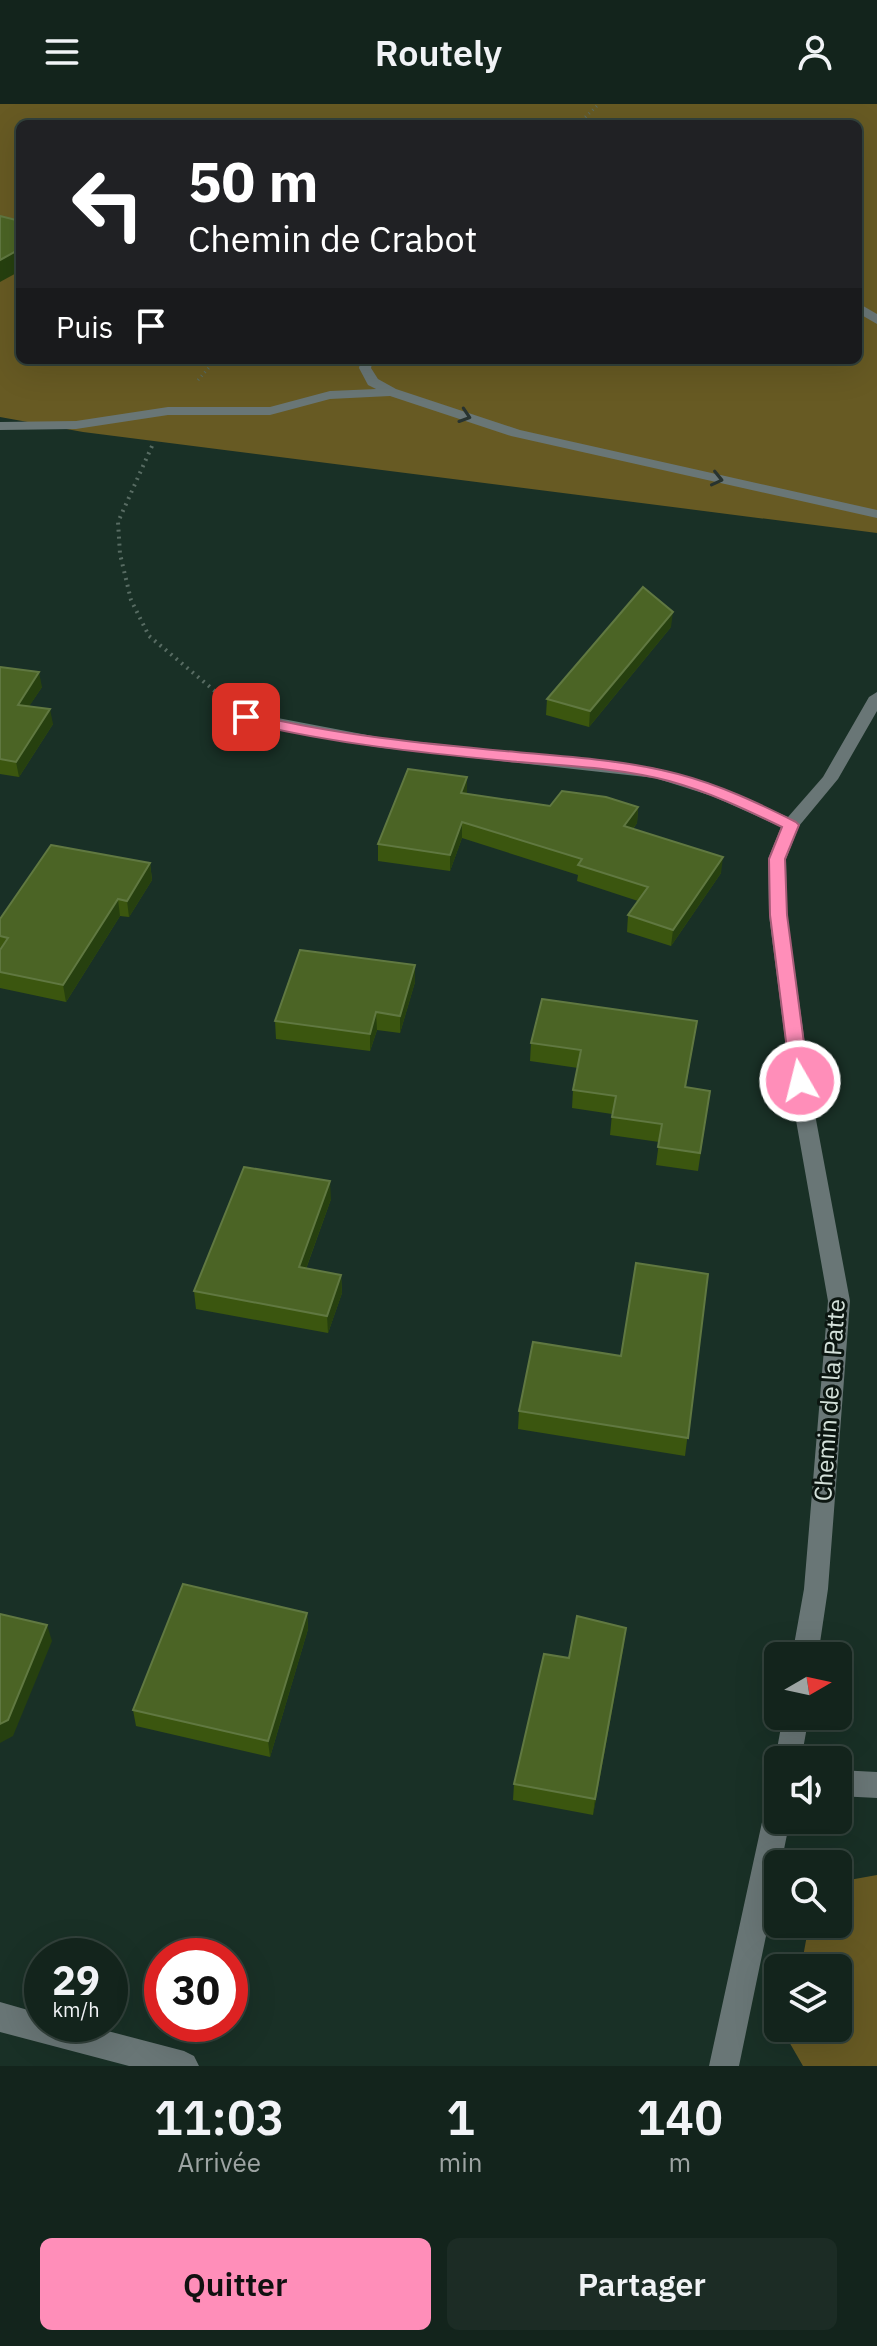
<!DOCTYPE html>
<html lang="fr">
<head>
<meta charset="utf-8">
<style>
  :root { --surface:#13241c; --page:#1c2c25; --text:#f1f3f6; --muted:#9da4a3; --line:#32413b; --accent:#ff8eb9 }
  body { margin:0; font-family:"IBM Plex Sans",sans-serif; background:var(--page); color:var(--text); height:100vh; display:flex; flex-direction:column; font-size:30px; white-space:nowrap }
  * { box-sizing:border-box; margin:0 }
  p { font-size:26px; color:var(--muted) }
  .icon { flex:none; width:44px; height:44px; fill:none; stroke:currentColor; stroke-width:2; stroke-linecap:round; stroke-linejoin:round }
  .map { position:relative; height:1962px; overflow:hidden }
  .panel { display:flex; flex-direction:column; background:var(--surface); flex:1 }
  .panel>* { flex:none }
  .guide { position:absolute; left:16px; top:16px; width:846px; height:244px; border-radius:12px; box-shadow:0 8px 32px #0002,0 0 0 2px var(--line); background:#202124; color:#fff; overflow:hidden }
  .needle { width:52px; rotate:81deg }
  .fabs { position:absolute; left:764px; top:1538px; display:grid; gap:16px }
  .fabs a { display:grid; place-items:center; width:88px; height:88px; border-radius:12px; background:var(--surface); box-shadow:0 8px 32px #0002,0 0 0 2px var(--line); font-size:40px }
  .speed { position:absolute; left:24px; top:1834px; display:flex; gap:16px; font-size:40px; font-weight:700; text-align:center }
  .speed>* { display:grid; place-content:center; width:104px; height:104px; border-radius:50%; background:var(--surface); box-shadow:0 8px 32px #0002,0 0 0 2px var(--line); line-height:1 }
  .speed small { font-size:20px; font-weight:400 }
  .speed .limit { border:12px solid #d22; background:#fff; color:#111 }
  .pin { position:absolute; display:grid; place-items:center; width:68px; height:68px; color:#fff; margin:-34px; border-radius:16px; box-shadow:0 4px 12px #0006 }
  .me { position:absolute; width:88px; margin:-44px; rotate:352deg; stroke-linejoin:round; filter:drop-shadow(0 0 6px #0008) }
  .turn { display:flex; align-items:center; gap:28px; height:168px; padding:0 40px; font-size:36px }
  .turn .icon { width:104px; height:104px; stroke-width:2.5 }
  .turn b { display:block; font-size:56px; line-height:68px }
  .then { display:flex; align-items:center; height:76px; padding:0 40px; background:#0003; gap:16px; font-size:30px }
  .eta { display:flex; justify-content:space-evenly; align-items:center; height:136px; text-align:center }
  .eta b { font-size:48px; font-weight:600; line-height:56px }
  .action { display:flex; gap:16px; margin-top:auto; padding:16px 40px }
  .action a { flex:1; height:92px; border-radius:12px; background:var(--accent); color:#111; font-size:32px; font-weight:600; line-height:92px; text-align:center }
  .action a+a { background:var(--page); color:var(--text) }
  header { display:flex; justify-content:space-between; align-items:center; height:104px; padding:0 40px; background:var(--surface); font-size:36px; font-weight:600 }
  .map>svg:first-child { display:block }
  .forest { fill:#675a23; fill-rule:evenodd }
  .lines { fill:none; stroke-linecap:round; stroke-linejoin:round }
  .path-far1 { stroke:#586c63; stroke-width:3; stroke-dasharray:1 4; stroke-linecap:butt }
  .path { stroke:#586c63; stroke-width:4; stroke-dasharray:2 5; stroke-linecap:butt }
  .minor { fill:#697676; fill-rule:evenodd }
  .wall { fill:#3b560f }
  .shaded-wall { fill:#26400f }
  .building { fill:#4b6425; stroke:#607841; stroke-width:2 }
  .oneway { stroke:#28332f }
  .route { fill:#ff8eb9; stroke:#a65c78; stroke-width:2 }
  .labels { text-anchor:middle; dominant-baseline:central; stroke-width:6; stroke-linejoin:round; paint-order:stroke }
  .street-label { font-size:24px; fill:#d4e1da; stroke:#0c1611 }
</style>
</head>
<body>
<header><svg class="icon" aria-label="menu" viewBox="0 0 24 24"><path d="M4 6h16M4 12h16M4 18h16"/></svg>Routely<svg class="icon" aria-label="person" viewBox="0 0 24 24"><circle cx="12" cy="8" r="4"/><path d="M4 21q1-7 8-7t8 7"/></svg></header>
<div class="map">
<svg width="877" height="1962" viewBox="0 0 877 1962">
  <rect width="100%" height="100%" fill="#193026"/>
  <!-- forest -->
  <g class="forest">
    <path d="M0 0H877V429L83 328 0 313ZM20 20H858V256H20Z"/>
    <path d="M877 1771V1962H803L788 1936 790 1924H838V1864H801L809 1820H838V1778Z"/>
  </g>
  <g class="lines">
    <!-- path-far1 -->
    <g class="path-far1">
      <path d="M578 20 599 0"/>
      <path d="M198 276 216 256"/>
    </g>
    <!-- path -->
    <path class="path" d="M152 342 118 418 120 450 131 496 149 532 222 593"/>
    <!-- minor -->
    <g class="minor">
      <path d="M858 199 877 210V220L858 209Z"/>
      <path d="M361 256H373L371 264 378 275 396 285 520 326 877 406V414L511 332 390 292 330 295 270 311H168L76 325 0 326V318L76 317 168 303H270L330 287 376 285 368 281 359 264Z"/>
      <path d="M877 588V607L838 675 799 722 786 755 787 811 814 1005 850 1197 828 1485 818 1552H792L804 1485 828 1197 794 1005 769 811 768 755 781 723 712 692 655 674 383 644 314 633 240 616 238 613 246 608 383 634 655 664 709 679 788 713 823 673 869 593Z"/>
      <path d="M783 1612H809L801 1656H778V1664L775 1656Z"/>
      <path d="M838 1666 877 1668V1694L838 1692Z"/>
      <path d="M778 1696V1716H790L781 1760H778V1774L739 1962H709L764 1709 768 1700Z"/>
      <path d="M0 1898 42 1910V1920H81L184 1947 194 1952 199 1962H129L0 1928Z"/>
    </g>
  </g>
  <!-- wall -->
  <g class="wall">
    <path d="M671 523 589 623 546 611 547 595Z"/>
    <path d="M0 563 42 583 29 602 53 620 19 673 0 670Z"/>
    <path d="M467 690 550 702 638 703 637 719 633 725 721 769 671 842 627 828 628 811 638 797 577 777 578 771 462 734 450 767 378 757V740Z"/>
    <path d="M150 759 152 776 129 813 120 812 66 898 0 884V815Z"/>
    <path d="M415 878 400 929 377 926 370 947 276 935 275 917Z"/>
    <path d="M694 935 686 983 710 987 698 1067 656 1061 659 1038 610 1031 612 1010 572 1004 573 986 578 964 530 957 531 939Z"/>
    <path d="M331 1095 306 1165 341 1171 342 1189 328 1229 196 1205 194 1187Z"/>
    <path d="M708 1170 685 1352 518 1325 519 1307 621 1252Z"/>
    <path d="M307 1509 308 1525 270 1653 136 1622 133 1606Z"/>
    <path d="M624 1540 593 1711 513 1696 514 1680 569 1554Z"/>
  </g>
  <!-- shaded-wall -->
  <g class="shaded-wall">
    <path d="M20 145V167L0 178V156Z"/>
    <path d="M673 508 671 523 589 623 590 607Z"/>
    <path d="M39 568 42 583 20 616 18 601Z"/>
    <path d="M50 605 53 620 19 673 16 658Z"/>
    <path d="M467 673V690L461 689Z"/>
    <path d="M638 703 637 719 622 738 624 722Z"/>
    <path d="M462 718V734L450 767V751Z"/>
    <path d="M723 753 721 769 671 842 673 826Z"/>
    <path d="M150 759 152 776 129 813 127 797Z"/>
    <path d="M118 795 120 812 66 898 63 881Z"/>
    <path d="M415 861V878L400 929V912Z"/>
    <path d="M376 908 377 926 370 947V930Z"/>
    <path d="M330 1077 331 1095 300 1181 299 1163Z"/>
    <path d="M341 1171 342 1189 328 1229 327 1212Z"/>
    <path d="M307 1509 308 1525 270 1653 268 1637Z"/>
    <path d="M47 1521 52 1537 13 1632 0 1639V1620Z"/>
    <path d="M626 1524 624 1540 593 1711 595 1695Z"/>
  </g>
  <!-- building -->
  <g class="building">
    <path d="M0 112 20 117V145L0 156Z"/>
    <path d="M643 483 673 508 590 607 547 595Z"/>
    <path d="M0 563 39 568 18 601 50 605 16 658 0 655Z"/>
    <path d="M408 665 467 673 461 689 550 702 562 687 606 693 638 703 624 722 723 753 673 826 628 811 648 783 578 761 582 755 462 718 450 751 378 740Z"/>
    <path d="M51 741 150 759 127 797 118 795 63 881 0 868V846L8 834 0 832V815Z"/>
    <path d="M300 846 415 861 400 912 376 908 370 930 275 917Z"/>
    <path d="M542 895 697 917 685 983 710 987 700 1049 658 1043 662 1020 612 1013 616 992 573 986 581 946 531 939Z"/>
    <path d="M244 1063 330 1077 299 1163 341 1171 327 1212 194 1187Z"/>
    <path d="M636 1159 708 1170 688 1334 519 1307 533 1238 621 1252Z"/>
    <path d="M183 1480 307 1509 268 1637 133 1606Z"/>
    <path d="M0 1510 47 1521 8 1616 0 1620Z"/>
    <path d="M577 1512 626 1524 595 1695 514 1680 544 1550 569 1554Z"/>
  </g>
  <!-- one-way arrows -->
  <defs><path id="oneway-chevron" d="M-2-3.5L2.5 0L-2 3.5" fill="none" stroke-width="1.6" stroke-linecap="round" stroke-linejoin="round" transform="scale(2)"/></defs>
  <g class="oneway">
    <use href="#oneway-chevron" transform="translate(465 312) rotate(18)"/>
    <use href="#oneway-chevron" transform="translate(717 375) rotate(13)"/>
  </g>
  <!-- route -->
  <path class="route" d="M246 609C334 631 426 640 516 648 570 653 625 656 678 670 720 681 758 699 796 718L799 721 785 755 787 811 809 977 807 982H794L791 977 770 811 769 755 782 723C745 705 709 688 669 677 620 664 568 662 518 658 425 649 331 640 241 617L239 613Z"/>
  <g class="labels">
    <!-- street labels -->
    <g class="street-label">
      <text transform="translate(829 1296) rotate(-86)">Chemin de la Patte</text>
    </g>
  </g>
</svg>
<div class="fabs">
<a><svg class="needle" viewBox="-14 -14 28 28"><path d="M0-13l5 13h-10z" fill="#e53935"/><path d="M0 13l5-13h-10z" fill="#9da4a3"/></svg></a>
<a><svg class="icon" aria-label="sound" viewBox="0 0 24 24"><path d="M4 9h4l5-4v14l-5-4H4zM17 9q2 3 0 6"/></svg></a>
<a><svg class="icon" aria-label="search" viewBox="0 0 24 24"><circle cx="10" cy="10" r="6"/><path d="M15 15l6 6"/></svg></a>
<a><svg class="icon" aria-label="layers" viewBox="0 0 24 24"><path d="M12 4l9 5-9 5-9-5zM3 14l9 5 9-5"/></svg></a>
</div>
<div class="speed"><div>29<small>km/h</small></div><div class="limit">30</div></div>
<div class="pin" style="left:246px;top:613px;background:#d93025"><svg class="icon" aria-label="arrive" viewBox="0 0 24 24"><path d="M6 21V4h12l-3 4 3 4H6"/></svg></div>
<svg class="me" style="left:800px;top:977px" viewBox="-20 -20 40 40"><circle r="17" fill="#ff8eb9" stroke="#fff" stroke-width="3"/><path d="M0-11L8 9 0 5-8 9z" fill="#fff"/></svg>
<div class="guide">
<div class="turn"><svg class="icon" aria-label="left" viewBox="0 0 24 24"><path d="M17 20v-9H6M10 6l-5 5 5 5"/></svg><div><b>50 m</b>Chemin de Crabot</div></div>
<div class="then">Puis<svg class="icon" aria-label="arrive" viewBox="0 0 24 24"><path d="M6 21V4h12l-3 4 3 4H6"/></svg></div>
</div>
</div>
<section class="panel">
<div class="eta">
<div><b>11:03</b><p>Arrivée</p></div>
<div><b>1</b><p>min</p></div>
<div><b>140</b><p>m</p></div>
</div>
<div class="action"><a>Quitter</a><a>Partager</a></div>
</section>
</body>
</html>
